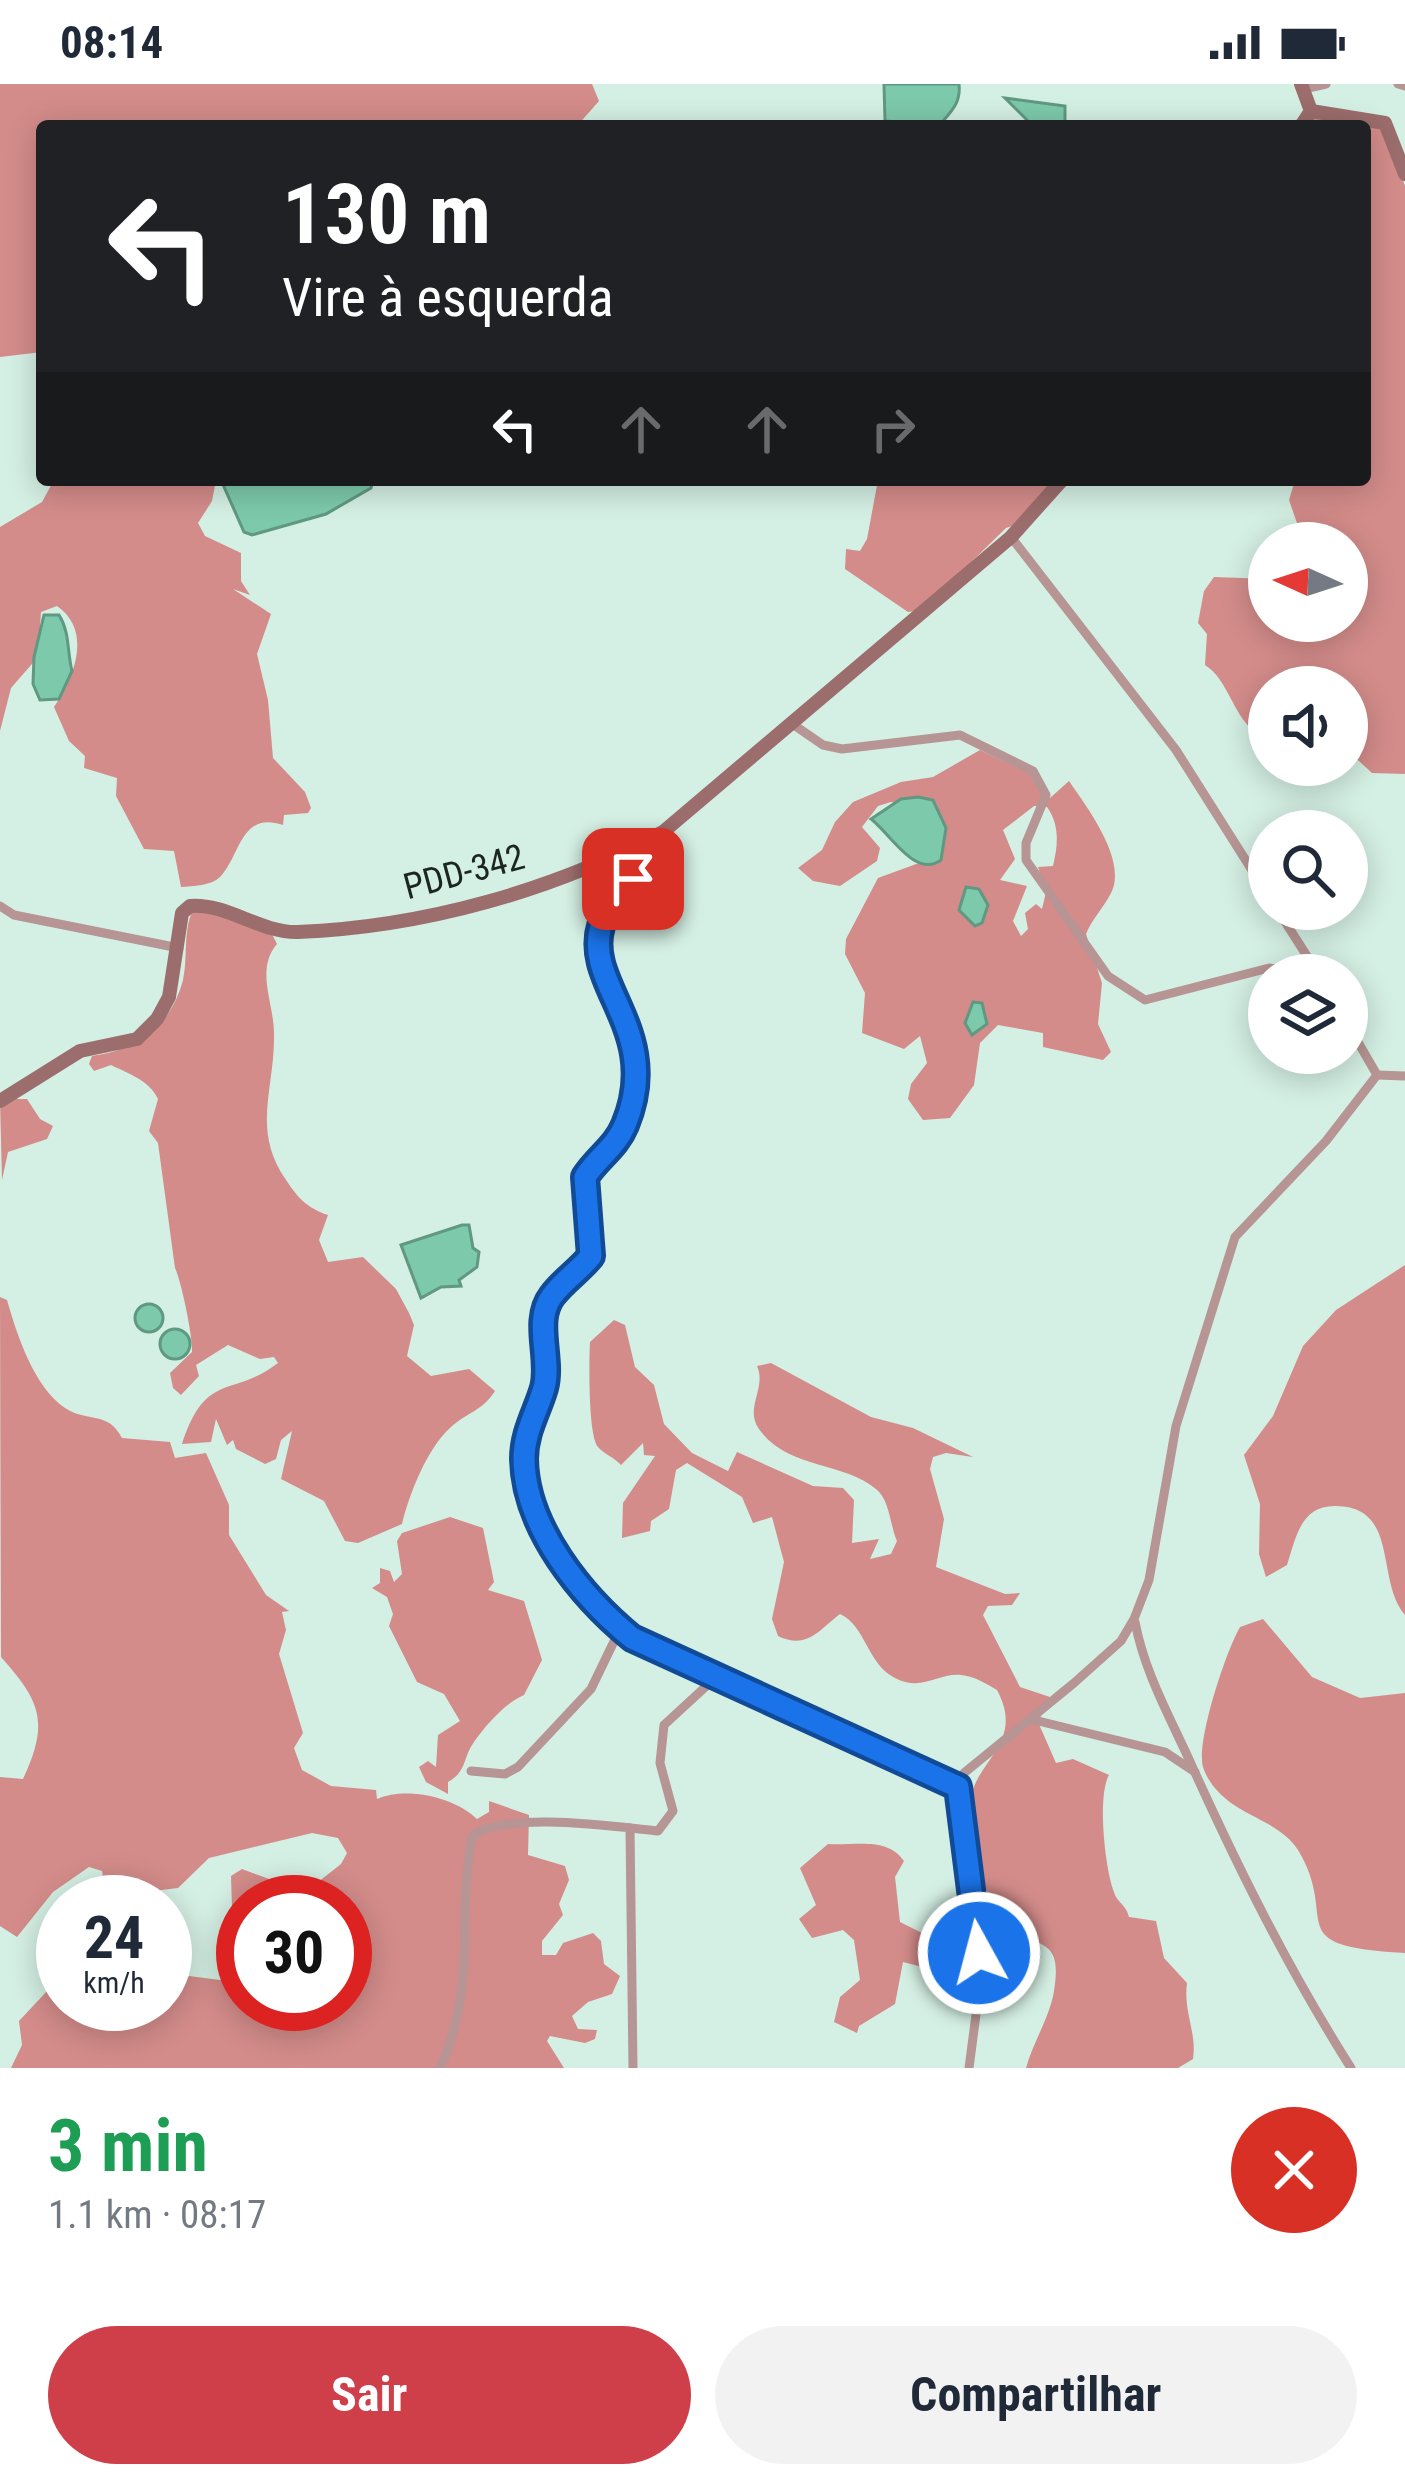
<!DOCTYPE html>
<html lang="pt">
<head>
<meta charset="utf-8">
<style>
  :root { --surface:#fff; --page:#f2f2f3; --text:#1f2937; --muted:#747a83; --accent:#cf3f49 }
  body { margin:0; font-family:"Roboto Condensed",sans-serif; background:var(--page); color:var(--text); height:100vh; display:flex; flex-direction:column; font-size:45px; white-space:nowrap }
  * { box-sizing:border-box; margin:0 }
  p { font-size:39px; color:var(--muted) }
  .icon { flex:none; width:66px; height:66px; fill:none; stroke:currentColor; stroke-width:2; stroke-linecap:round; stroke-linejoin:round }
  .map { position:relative; height:1984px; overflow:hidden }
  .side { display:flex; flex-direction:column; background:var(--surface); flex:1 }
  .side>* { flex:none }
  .guide { position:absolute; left:36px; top:36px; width:1335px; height:366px; border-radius:12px; box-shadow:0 6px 30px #0003; background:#202124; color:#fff; overflow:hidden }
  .needle { width:78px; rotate:273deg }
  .controls { position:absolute; left:1248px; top:438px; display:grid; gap:24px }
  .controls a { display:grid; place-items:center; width:120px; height:120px; border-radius:50%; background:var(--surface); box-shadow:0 6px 30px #0003; font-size:60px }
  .speed { position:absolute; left:36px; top:1791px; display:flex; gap:24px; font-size:60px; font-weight:700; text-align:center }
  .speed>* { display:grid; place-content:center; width:156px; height:156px; border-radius:50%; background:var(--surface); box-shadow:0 6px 30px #0003; line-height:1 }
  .speed small { font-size:30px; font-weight:400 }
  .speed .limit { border:18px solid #d22; background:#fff; color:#111 }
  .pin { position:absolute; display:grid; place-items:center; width:102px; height:102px; color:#fff; margin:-51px; border-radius:24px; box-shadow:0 6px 18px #0006 }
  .me { position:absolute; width:132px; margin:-66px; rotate:353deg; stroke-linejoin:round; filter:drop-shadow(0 0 9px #0008) }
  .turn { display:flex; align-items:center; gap:42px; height:252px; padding:0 48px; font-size:54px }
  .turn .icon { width:156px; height:156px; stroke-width:2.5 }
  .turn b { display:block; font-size:84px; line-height:102px }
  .lanes { display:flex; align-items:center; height:114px; padding:0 48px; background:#0003; justify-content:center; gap:60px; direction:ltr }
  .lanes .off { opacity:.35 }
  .round { display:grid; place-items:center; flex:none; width:126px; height:126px; border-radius:63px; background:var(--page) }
  .headline { display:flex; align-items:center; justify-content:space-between; height:204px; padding:0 48px }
  h1 { font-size:72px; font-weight:700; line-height:90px; color:#1e9e55 }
  .action { display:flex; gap:24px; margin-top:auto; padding:24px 48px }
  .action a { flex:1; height:138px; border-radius:72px; background:var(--accent); color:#fff; font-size:48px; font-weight:700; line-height:138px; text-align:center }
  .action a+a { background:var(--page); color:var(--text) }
  .status { display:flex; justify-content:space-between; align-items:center; height:84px; padding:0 60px; background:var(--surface); direction:ltr }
  .status svg { height:33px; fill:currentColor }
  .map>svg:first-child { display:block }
  .forest { fill:#d38c8a; fill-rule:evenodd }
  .water { fill:#7dc9ac; stroke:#609882; stroke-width:3 }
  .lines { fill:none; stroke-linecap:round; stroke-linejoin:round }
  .street { stroke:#b69594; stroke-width:9 }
  .secondary { stroke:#9b6d6c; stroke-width:14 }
  .route-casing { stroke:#114b97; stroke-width:30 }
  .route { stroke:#1a73e8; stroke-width:21 }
  .labels { text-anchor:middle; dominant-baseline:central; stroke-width:9; stroke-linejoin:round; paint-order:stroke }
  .street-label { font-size:36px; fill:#1b2521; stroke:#d4efe3 }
</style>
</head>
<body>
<div class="status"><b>08:14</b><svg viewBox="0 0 49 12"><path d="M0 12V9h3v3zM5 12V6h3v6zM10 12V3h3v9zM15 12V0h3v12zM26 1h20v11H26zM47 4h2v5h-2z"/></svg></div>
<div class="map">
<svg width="1405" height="1984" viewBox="0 0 1405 1984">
  <rect width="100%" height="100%" fill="#d4efe3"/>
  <!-- forest -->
  <g class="forest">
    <path d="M0 0H592L599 17 577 42H42V268L0 273Z"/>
    <path d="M1315 32 1384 45 1405 102V690L1372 689 1347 666V603H1269V646L1256 649C1233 632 1228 595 1205 581L1207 550 1198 539 1204 507 1214 493 1269 495V537H1347V459H1295L1298 442 1289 416 1295 396H1365V42H1311Z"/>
    <path d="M54 396H216L212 417 198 439 205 452 241 469V497L250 511 233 505 271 530 257 570 268 616 273 674 305 708 311 724 308 729 284 731 283 741C240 727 241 771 220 793 211 802 193 802 181 803L174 767 144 765 116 712 117 694 84 684 85 672 69 657 54 623C74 594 93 547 57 522L41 528 38 573 11 604 0 647V443L42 418Z"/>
    <path d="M878 396H1062L1030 436 1006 444 922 526 908 528 845 485 846 465 860 467 867 455Z"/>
    <path d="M980 666 1035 692 1050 714 1069 697C1086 722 1128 776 1111 809 1104 823 1092 835 1086 850L1102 899 1098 940 1111 968 1103 976 1043 963V949L998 941 980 959 974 1001 950 1034 923 1036 908 1015 911 1000 927 979 920 952 904 965 862 949 865 909 845 870 846 855 878 794 930 775 918 724 891 718 878 722 862 743 880 764 877 777 840 802 813 797 798 784 822 766 835 738 853 718 901 698 933 693ZM1034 722 1047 723C1060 741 1058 761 1053 782L1038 783 1046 808 1042 825 1036 820 1025 829 1028 845 1021 852 1013 837 1027 802 1000 796 1015 775 1003 746Z"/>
    <path d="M204 826 272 850 277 860C255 886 274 918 274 950 275 1005 251 1046 286 1096 298 1114 307 1124 328 1131L319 1156 328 1178 363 1173 396 1205 409 1229 414 1241 407 1272 431 1292 469 1285 495 1307C482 1327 468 1328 451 1343 427 1364 409 1411 402 1440L358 1459 345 1457 324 1417 281 1395 292 1347 281 1356 276 1375 265 1380 236 1365 233 1356 227 1361 216 1335 211 1358 182 1360C206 1286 233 1314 278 1279L274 1273 260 1275 228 1261 196 1281 199 1292 181 1311 173 1304 170 1289 192 1268C193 1253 181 1196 175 1184L158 1059 149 1047 158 1015C149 996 129 990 111 981L94 987 89 980 92 972C137 966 171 942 183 896 188 874 183 849 192 828Z"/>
    <path d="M0 1015H27L40 1035 53 1042 47 1055 8 1068 2 1096Z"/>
    <path d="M1405 1181V1531C1375 1496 1400 1423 1336 1422 1301 1421 1296 1453 1287 1481L1266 1493 1259 1470 1260 1420 1244 1371 1273 1332 1303 1262 1336 1226Z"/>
    <path d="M0 1213 7 1216C17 1251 34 1303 65 1324 88 1339 107 1326 122 1354L170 1358 175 1374 206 1369 229 1421V1451L266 1511 289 1527 282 1528 286 1546 279 1570 303 1649 294 1664 302 1686 331 1702 376 1706 377 1715C406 1702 455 1713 477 1735L489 1728V1717L529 1731 528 1771 565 1782 569 1796 559 1820 563 1831 542 1857V1871H556L563 1859 593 1849 601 1857 604 1880 620 1892 612 1910 588 1918 572 1932 578 1945 597 1946 595 1955 585 1959 550 1952 547 1957 564 1984H11L22 1961 19 1937 48 1906 63 1904V1920C81 1920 91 1935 108 1934 129 1932 144 1920 165 1920V1908L189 1892 220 1896 234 1889 231 1792 242 1785 280 1799 291 1818H243V1920H345V1818H305L308 1806 341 1780 347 1769 338 1754 312 1749 209 1774 178 1804 153 1807 147 1818 107 1816 102 1787 89 1783 53 1808 17 1853 0 1842V1693L23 1695C50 1637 40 1617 1 1573Z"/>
    <path d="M614 1236 625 1241 635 1283 654 1301 664 1340 692 1369 728 1387 737 1368 813 1402 843 1404 854 1416 852 1459 879 1455 870 1475 891 1470 897 1457C890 1442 890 1416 876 1405 842 1377 787 1385 759 1345 744 1324 767 1304 757 1282L771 1279 871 1333 913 1344 973 1373 946 1369 933 1373 930 1385 944 1435 936 1483 1005 1510 1020 1509 1012 1521 988 1522 983 1531 1020 1603 1050 1613 1038 1638 1056 1679 1073 1675 1109 1691C1097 1712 1105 1785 1114 1808 1117 1819 1126 1820 1129 1833L1156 1837 1164 1874 1187 1899C1183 1927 1197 1948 1193 1975L1178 1984H1026C1033 1958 1050 1933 1054 1907 1062 1856 1043 1866 1016 1845 998 1831 974 1789 972 1767 971 1753 968 1734 969 1721 974 1676 1026 1660 997 1606 987 1600 974 1592 961 1591 937 1589 922 1608 895 1594 867 1580 866 1542 840 1530 819 1546 807 1566 778 1552L772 1535 784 1478 772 1433 753 1439 742 1413 687 1379 676 1386 669 1425 651 1437 650 1447 622 1454 623 1419 655 1372 644 1371 643 1359 621 1381C615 1374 604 1370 598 1363 588 1351 589 1278 590 1258Z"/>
    <path d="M450 1433 483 1444 494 1498 488 1506 524 1517 542 1576 524 1611C505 1619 486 1641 474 1658 463 1673 467 1688 448 1698V1710L426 1698 419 1683 428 1677 436 1683 438 1651 460 1637 444 1610 417 1598 389 1542 393 1530 387 1513 372 1504 380 1499V1484L390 1487 394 1498 402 1490 397 1457 402 1449Z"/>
    <path d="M1263 1535 1312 1593 1360 1614 1405 1609V1869C1277 1862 1341 1837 1298 1766 1284 1743 1252 1734 1231 1719 1218 1709 1208 1698 1203 1683 1196 1658 1226 1567 1240 1543Z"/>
    <path d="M828 1760C854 1762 887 1752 904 1777L895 1793 900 1838 922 1849 939 1843 949 1852 958 1876 942 1888 903 1878 895 1920 859 1942 857 1949 834 1938 840 1913 860 1896 854 1856 843 1846 812 1854 799 1835 816 1821 800 1784Z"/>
  </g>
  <!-- water -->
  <g class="water">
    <path d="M884 0H959C961 20 951 27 939 42L885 37Z"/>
    <path d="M1005 14 1065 22V42H1033Z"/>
    <path d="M221 396H373L371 404 326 430 252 451 244 448Z"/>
    <path d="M44 531H59C70 548 67 568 72 587L59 615 40 616 33 600 34 573Z"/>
    <path d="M918 713 933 716 946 744 941 776C915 795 890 749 871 735L901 715Z"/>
    <path d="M966 803 979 805 988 821 982 839 975 842 959 826Z"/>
    <path d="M973 918 982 919 987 940 972 951 965 939Z"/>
    <path d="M462 1141H469L473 1164 479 1168 477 1183 459 1196 461 1202 441 1203 421 1214 401 1161Z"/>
    <circle cx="149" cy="1234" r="14"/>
    <circle cx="175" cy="1260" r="15"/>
  </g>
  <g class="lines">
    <!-- street -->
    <g class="street">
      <path d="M1398 0 1405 2"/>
      <path d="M1304 5 1326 0"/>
      <path d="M1011 453 1176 666 1269 813"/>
      <path d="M791 639 823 661 842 665 960 651 1033 687 1046 711 1026 759V776L1108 892 1145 916 1269 884 1306 891"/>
      <path d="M659 753 602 837V881L635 953 637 977 624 1046 585 1093 591 1172C580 1186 563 1197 552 1212 533 1237 552 1275 544 1303 540 1318 530 1332 527 1347 511 1427 574 1506 632 1554L958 1703"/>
      <path d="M0 822 14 831 179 864"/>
      <path d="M1277 825 1319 891"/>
      <path d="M1347 939 1377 991"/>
      <path d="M1377 991 1405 992"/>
      <path d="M1135 1538C1145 1590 1170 1633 1192 1682 1240 1788 1289 1886 1351 1984"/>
      <path d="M1030 1635 1165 1668 1195 1688"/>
      <path d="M471 1687 505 1690 518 1683 591 1605 620 1545"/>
      <path d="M630 1744 633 1984"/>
      <path d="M440 1984C478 1900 456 1835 472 1753 502 1726 618 1743 658 1747L673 1727 660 1679 664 1641 714 1595"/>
      <path d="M969 1984 980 1900 959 1734 964 1689 1074 1599 1121 1557 1134 1535 1149 1496 1176 1342 1235 1153 1326 1057 1377 991"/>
    </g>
    <!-- secondary -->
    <g class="secondary">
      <path d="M1301 0 1311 27 1385 39 1405 90"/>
      <path d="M1301 42 1311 27"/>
      <path d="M0 1017 80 967 137 955 157 935 169 913 182 829 190 822C227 819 260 849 298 848 423 843 552 807 663 748L1011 453 1062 396"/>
    </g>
  </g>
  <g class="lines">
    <!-- route casing -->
    <g class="route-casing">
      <path id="route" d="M633 795C622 809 605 825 601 842 583 901 664 947 625 1041 616 1063 597 1074 585 1093L591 1172C580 1186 563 1197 552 1212 533 1237 552 1275 544 1304 537 1328 524 1348 524 1375 525 1444 582 1513 632 1554L958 1703 979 1869"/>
    </g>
    <!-- route -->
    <use href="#route" class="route"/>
  </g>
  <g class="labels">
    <!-- street labels -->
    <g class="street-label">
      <text transform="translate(464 788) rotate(-15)">PDD-342</text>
    </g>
  </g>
</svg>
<div class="controls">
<a><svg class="needle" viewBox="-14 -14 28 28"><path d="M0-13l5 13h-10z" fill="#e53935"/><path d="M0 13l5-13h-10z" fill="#747a83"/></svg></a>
<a><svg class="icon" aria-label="sound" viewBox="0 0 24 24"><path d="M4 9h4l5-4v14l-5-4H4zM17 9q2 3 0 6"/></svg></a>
<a><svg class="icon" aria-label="search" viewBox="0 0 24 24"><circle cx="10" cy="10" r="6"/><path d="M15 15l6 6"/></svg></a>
<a><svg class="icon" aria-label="layers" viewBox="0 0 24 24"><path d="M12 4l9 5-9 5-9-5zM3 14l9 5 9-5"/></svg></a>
</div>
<div class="speed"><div>24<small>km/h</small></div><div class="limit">30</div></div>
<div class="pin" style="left:633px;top:795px;background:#d93025"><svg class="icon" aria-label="arrive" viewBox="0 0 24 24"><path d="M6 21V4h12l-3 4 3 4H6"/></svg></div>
<svg class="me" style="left:979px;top:1869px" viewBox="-20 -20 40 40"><circle r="17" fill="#1a73e8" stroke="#fff" stroke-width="3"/><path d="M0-11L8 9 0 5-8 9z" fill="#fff"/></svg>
<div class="guide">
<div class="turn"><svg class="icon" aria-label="left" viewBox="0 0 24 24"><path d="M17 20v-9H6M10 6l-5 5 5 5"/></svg><div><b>130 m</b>Vire à esquerda</div></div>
<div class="lanes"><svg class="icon" aria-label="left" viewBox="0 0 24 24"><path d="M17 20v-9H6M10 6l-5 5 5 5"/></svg><svg class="icon off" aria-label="ahead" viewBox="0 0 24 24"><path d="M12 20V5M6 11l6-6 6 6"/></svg><svg class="icon off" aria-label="ahead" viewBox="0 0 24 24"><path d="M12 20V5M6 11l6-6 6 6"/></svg><svg class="icon off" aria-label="right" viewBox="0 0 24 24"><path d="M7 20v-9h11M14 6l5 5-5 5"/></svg></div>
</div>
</div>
<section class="side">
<div class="headline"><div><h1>3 min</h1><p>1.1 km · 08:17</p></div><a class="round" style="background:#d93025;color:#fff"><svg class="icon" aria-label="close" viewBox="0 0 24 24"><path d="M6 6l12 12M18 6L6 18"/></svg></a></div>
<div class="action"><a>Sair</a><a>Compartilhar</a></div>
</section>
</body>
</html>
